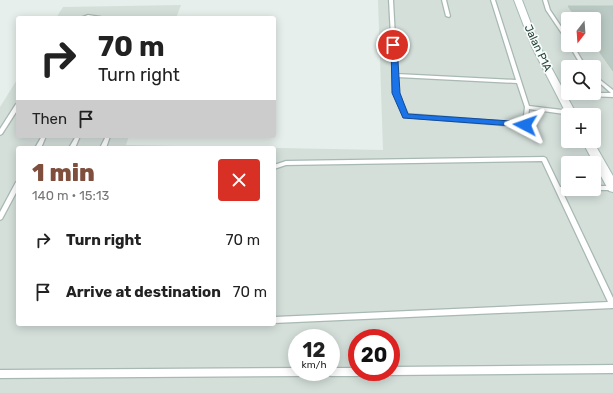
<!DOCTYPE html>
<html lang="en">
<head>
<meta charset="utf-8">
<style>
  :root { --surface:#fff; --page:#f2f2f2; --text:#222; --muted:#767676; --accent:#804e3d }
  body { margin:0; font-family:Rubik,sans-serif; background:var(--page); color:var(--text); height:100vh; display:flex; flex-direction:column; font-size:15px; white-space:nowrap }
  * { box-sizing:border-box; margin:0 }
  p { font-size:13px; color:var(--muted) }
  .icon { flex:none; width:22px; height:22px; fill:none; stroke:currentColor; stroke-width:2; stroke-linecap:round; stroke-linejoin:round }
  .map { position:relative; flex:1; overflow:hidden }
  .panel { position:absolute; left:16px; top:146px; width:260px; height:180px; display:flex; flex-direction:column; background:var(--surface); border-radius:4px; box-shadow:0 2px 10px #0003 }
  .panel>* { flex:none }
  .hud { position:absolute; left:16px; top:16px; width:260px; height:122px; border-radius:4px; box-shadow:0 2px 10px #0003; background:#fff; color:var(--text); overflow:hidden }
  .needle { width:26px; rotate:197deg }
  .tools { position:absolute; left:561px; top:12px; display:grid; gap:8px }
  .tools a { display:grid; place-items:center; width:40px; height:40px; border-radius:4px; background:var(--surface); box-shadow:0 2px 10px #0003; font-size:20px }
  .speed { position:absolute; left:288px; top:329px; display:flex; gap:8px; font-size:20px; font-weight:700; text-align:center }
  .speed>* { display:grid; place-content:center; width:52px; height:52px; border-radius:50%; background:var(--surface); box-shadow:0 2px 10px #0003; line-height:1 }
  .speed small { font-size:10px; font-weight:400 }
  .speed .limit { border:6px solid #d22; background:#fff; color:#111 }
  .pin { position:absolute; display:grid; place-items:center; width:34px; height:34px; color:#fff; margin:-17px; border:2px solid #fff; border-radius:50%; box-shadow:0 1px 4px #0007 }
  .me { position:absolute; width:44px; margin:-22px; rotate:274deg; stroke-linejoin:round; filter:drop-shadow(0 0 3px #0008) }
  .turn { display:flex; align-items:center; gap:14px; height:84px; padding:0 16px; font-size:18px }
  .turn .icon { width:52px; height:52px; stroke-width:2.5 }
  .turn b { display:block; font-size:28px; line-height:34px }
  .then { display:flex; align-items:center; height:38px; padding:0 16px; background:#0003; gap:8px; font-size:15px }
  .round { display:grid; place-items:center; flex:none; width:42px; height:42px; border-radius:4px; background:var(--page) }
  .headline { display:flex; align-items:center; justify-content:space-between; height:68px; padding:0 16px }
  h1 { font-size:24px; font-weight:800; line-height:30px; color:var(--accent) }
  ul { padding:0; list-style:none }
  li { display:flex; align-items:center; gap:12px; height:52px; padding:0 16px }
  li div { flex:1 }
  li b { display:block; font-size:15px }
  li em { font-style:normal }
  .map>svg:first-child { display:block }
  .built { fill:#d4dfda; fill-rule:evenodd }
  .building { fill:#bbcac4; stroke:#b8c9c2 }
  .lines { fill:none; stroke-linecap:round; stroke-linejoin:round }
  .lane-casing { stroke:#a8b8b2; stroke-width:2.5 }
  .secondary-casing { stroke:#a4bbb3; stroke-width:2 }
  .lane { fill:#fff; fill-rule:evenodd }
  .secondary { fill:#fff; fill-rule:evenodd }
  .route { fill:#1a73e8; stroke:#114b97 }
  .labels { text-anchor:middle; dominant-baseline:central; stroke-width:3.5; stroke-linejoin:round; paint-order:stroke }
  .far-street-label { font-size:11px; fill:#24423a; stroke:#f7fbf9 }
</style>
</head>
<body>
<div class="map">
<svg width="613" height="393" viewBox="0 0 613 393">
  <rect width="100%" height="100%" fill="#e6efeb"/>
  <!-- built -->
  <g class="built">
    <path d="M378 0H613V393H0V107L18 78V136H129L126 145 383 150ZM568 19H594V45H568ZM568 67H594V93H568ZM568 115H594V141H568ZM18 148H274V324H18ZM568 163H594V189H568ZM297 338H331V372H297ZM357 338H391V372H357Z"/>
    <path d="M181 5 176 18H56L63 7Z"/>
  </g>
  <!-- building -->
  <path class="building" d="M568 6H613V71L594 44V19H577Z"/>
  <g class="lines">
    <!-- lane casing -->
    <g class="lane-casing">
      <g id="lane">
        <path d="M389 0H393L397 74 516 80 491 0H495L529 106 571 111 573 113V114L571 115 529 109 527 125 525 127 404 117 394 93ZM397 77 517 83 525 107 523 123 408 114 398 93Z"/>
        <path d="M442 0H446L450 16 449 17 446 16Z"/>
        <path d="M543 0H547L550 10 568 37V41H567L546 10Z"/>
        <path d="M88 15 101 17 103 18 88 17 80 18Z"/>
        <path d="M569 45H573L586 67H582Z"/>
        <path d="M594 75 613 90V97L560 95 558 93 560 91 568 92V93H611L594 78Z"/>
        <path d="M18 103V109L2 134 0 135V129L16 104Z"/>
        <path d="M42 136H46L41 148H35Z"/>
        <path d="M76 136H80L75 148H69Z"/>
        <path d="M106 136H110L106 148H100Z"/>
        <path d="M544 157 546 158 560 187H568V189H577L576 191H562L613 298V308L274 323V317L608 302 542 161 286 165 274 169V165L286 161Z"/>
        <path d="M16 182H18V189L2 219 0 220V212Z"/>
        <path d="M594 186H613V190H594L592 189H594Z"/>
        <path d="M613 365V373L391 375 388 374V372H391V367Z"/>
        <path d="M297 368V372H303L302 375 299 376 0 378V370Z"/>
        <path d="M331 368H357V372H361L360 375 357 376H331L328 375 327 372H331Z"/>
      </g>
    </g>
    <!-- secondary casing -->
    <g class="secondary-casing">
      <g id="secondary">
        <path d="M514 0H522L540 47 577 115H568V117L567 115 532 47Z"/>
        <path d="M582 141H593L613 176V192L609 191Z"/>
      </g>
    </g>
    <!-- lane -->
    <use href="#lane" class="lane"/>
    <!-- secondary -->
    <use href="#secondary" class="secondary"/>
  </g>
  <!-- route -->
  <path class="route" d="M391 44 397 45 400 93 408 114 525 122 529 125 527 127 403 118 392 93Z"/>
  <g class="labels">
    <!-- far-street labels -->
    <g class="far-street-label">
      <text transform="translate(538 48) rotate(65)">Jalan P1A</text>
    </g>
  </g>
</svg>
<div class="tools">
<a><svg class="needle" viewBox="-14 -14 28 28"><path d="M0-13l5 13h-10z" fill="#e53935"/><path d="M0 13l5-13h-10z" fill="#767676"/></svg></a>
<a><svg class="icon" aria-label="search" viewBox="0 0 24 24"><circle cx="10" cy="10" r="6"/><path d="M15 15l6 6"/></svg></a>
<a>+</a>
<a>−</a>
</div>
<div class="speed"><div>12<small>km/h</small></div><div class="limit">20</div></div>
<div class="pin" style="left:393px;top:45px;background:#d93025"><svg class="icon" aria-label="arrive" viewBox="0 0 24 24"><path d="M6 21V4h12l-3 4 3 4H6"/></svg></div>
<svg class="me" style="left:525px;top:125px" viewBox="-20 -20 40 40"><path d="M0-17L14 15 0 8-14 15z" fill="#1a73e8" stroke="#fff" stroke-width="4"/></svg>
<div class="hud">
<div class="turn"><svg class="icon" aria-label="right" viewBox="0 0 24 24"><path d="M7 20v-9h11M14 6l5 5-5 5"/></svg><div><b>70 m</b>Turn right</div></div>
<div class="then">Then<svg class="icon" aria-label="arrive" viewBox="0 0 24 24"><path d="M6 21V4h12l-3 4 3 4H6"/></svg></div>
</div>
<section class="panel">
<div class="headline"><div><h1>1 min</h1><p>140 m · 15:13</p></div><a class="round" style="background:#d93025;color:#fff"><svg class="icon" aria-label="close" viewBox="0 0 24 24"><path d="M6 6l12 12M18 6L6 18"/></svg></a></div>
<ul>
<li><svg class="icon" aria-label="right" viewBox="0 0 24 24"><path d="M7 20v-9h11M14 6l5 5-5 5"/></svg><div><b>Turn right</b></div><em>70 m</em></li>
<li><svg class="icon" aria-label="arrive" viewBox="0 0 24 24"><path d="M6 21V4h12l-3 4 3 4H6"/></svg><div><b>Arrive at destination</b></div><em>70 m</em></li>
</ul>
</section>
</div>
</body>
</html>
